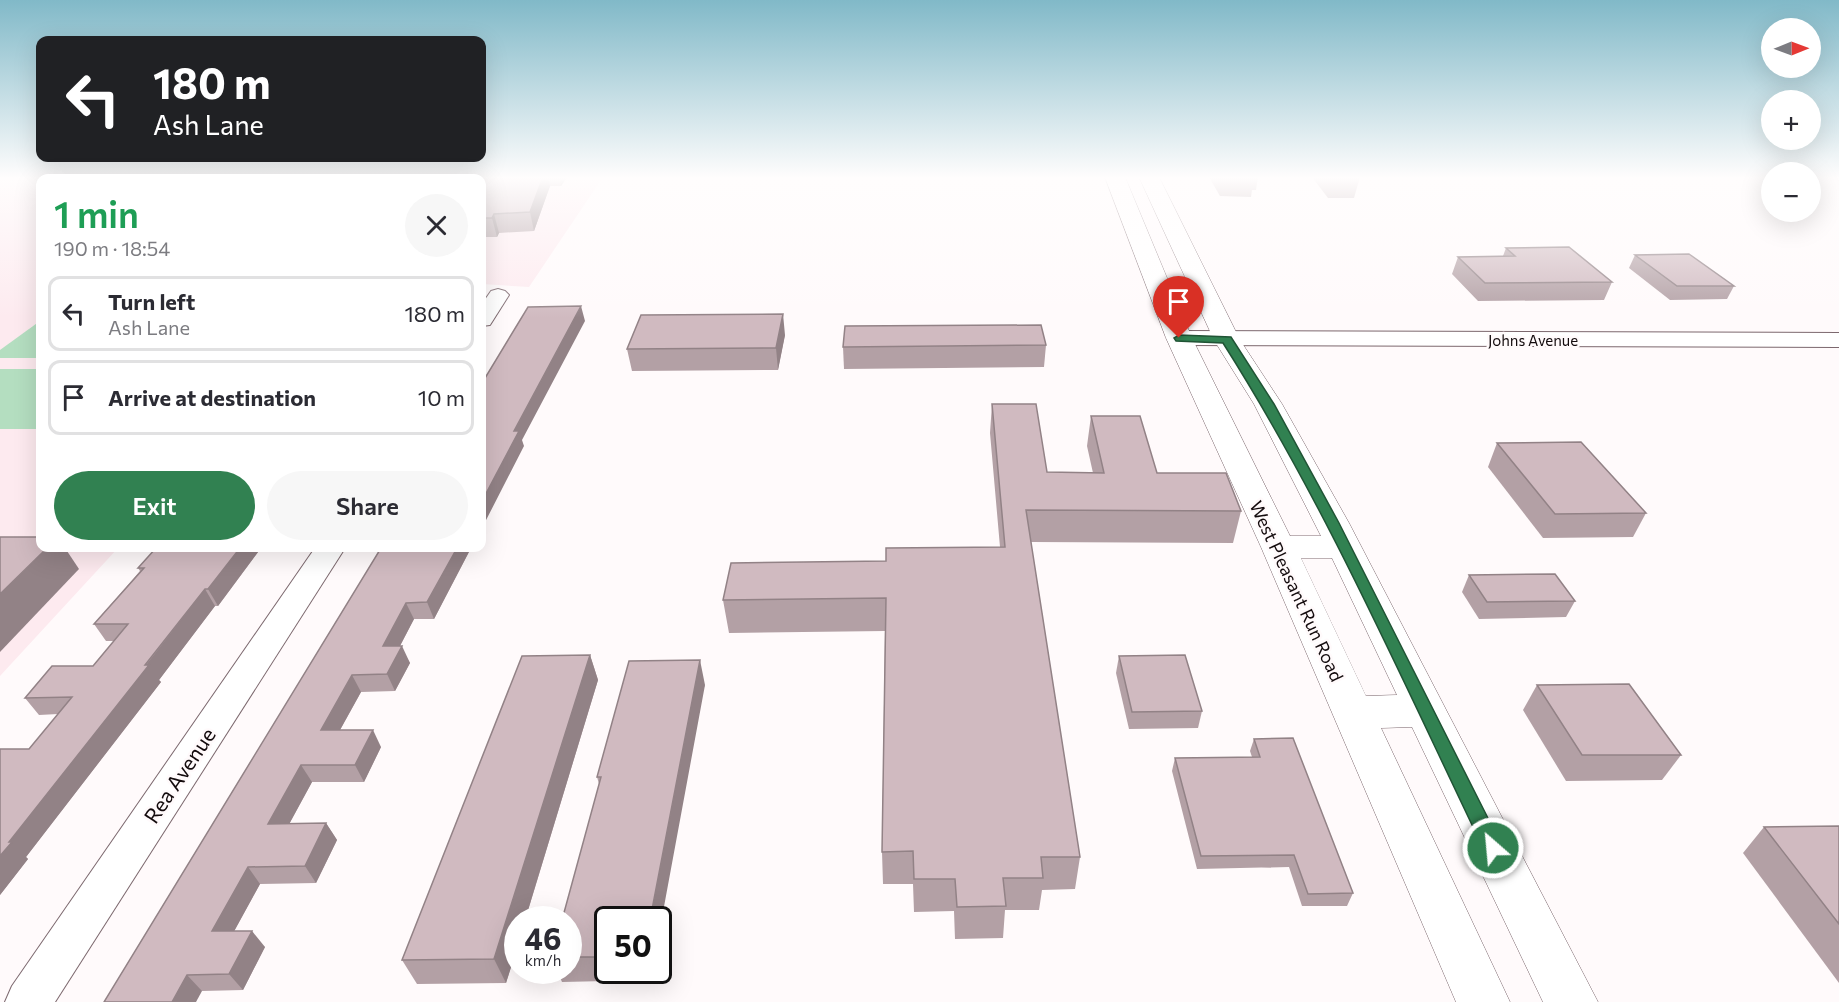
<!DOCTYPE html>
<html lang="en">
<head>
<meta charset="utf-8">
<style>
  :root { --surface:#fff; --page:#f7f7f7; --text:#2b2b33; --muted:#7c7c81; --line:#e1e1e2; --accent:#318151 }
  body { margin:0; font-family:Commissioner,sans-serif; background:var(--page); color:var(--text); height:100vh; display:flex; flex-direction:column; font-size:22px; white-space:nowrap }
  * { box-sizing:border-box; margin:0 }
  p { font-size:20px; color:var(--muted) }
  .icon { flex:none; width:33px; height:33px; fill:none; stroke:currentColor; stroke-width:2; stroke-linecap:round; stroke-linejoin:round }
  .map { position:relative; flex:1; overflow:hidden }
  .panel { position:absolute; left:36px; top:174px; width:450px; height:378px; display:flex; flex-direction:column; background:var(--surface); border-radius:12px; box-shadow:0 6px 24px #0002 }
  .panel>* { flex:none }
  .guide { position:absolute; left:36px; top:36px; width:450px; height:126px; border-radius:12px; box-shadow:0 6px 24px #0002; background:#202124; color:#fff; overflow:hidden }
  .needle { width:39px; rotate:89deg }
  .controls { position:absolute; left:1761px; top:18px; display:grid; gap:12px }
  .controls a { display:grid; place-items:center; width:60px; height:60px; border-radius:50%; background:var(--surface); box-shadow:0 6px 24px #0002; font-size:30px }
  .speed { position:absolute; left:504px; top:906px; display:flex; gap:12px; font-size:30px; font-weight:700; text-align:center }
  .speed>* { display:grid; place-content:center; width:78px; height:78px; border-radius:50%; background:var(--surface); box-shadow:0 6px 24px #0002; line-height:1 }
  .speed small { font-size:15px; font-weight:400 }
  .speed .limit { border:3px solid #111; border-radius:9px; background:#fff; color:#111 }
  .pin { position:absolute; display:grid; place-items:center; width:51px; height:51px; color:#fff; margin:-62px -26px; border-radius:50% 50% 50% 0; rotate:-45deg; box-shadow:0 0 6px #0007 }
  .pin .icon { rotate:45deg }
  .me { position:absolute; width:66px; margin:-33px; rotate:333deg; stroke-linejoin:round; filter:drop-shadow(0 0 4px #0008) }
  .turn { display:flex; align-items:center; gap:21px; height:126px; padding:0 18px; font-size:27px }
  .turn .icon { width:78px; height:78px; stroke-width:2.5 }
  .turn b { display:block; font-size:42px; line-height:51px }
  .round { display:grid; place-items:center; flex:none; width:63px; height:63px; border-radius:32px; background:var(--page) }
  .head { display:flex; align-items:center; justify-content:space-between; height:102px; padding:0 18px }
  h1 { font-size:36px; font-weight:600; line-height:45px; color:#1e9e55 }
  .primary-button { display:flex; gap:12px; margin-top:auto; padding:12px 18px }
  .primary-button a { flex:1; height:69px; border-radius:36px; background:var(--accent); color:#fff; font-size:24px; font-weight:600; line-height:69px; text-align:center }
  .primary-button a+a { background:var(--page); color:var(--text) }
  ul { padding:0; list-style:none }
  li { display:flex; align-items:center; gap:18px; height:75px; margin:0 12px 9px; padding:0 6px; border:3px solid var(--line); border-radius:12px }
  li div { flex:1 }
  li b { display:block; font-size:22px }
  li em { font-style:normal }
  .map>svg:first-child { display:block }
  .built { fill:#fdeaef }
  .green { fill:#b4dec0 }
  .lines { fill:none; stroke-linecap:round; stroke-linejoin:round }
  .minor-casing { stroke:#7c686e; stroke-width:2 }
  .secondary-casing { stroke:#7c686e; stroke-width:1 }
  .minor { fill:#fff; fill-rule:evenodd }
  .secondary { fill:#fff; fill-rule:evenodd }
  .wall { fill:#b3a0a5 }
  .shaded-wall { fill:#928286 }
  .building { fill:#d0bac0; stroke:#928286; stroke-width:1.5 }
  .route { fill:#318151; stroke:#205435; stroke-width:1.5 }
  .labels { text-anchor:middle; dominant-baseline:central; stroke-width:5; stroke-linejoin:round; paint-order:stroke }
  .far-street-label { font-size:15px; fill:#130b0d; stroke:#fffafb }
  .street-label { font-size:18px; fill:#130b0d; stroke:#fffafb }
  .near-street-label { font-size:21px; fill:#130b0d; stroke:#fffafb }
</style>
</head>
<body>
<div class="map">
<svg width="1839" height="1002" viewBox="0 0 1839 1002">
  <rect width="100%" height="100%" fill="#fffafb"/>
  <!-- built -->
  <path class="built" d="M0 177H603L529 287 482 284V178H40V548H118L0 676Z"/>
  <!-- green -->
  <g class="green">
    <path d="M40 321V358H0V350Z"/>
    <rect x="0" y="369" width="40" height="60"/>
  </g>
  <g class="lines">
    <!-- minor casing -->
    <g class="minor-casing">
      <g id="minor">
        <path d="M498 289 505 291 509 295 490 325 482 326V304L491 291Z"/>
        <path d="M1179 331 1839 333V347L1179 345 1171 343 1168 338 1171 333Z"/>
        <path d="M315 548H345L55 1002H5L12 986Z"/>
      </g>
    </g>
    <!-- secondary casing -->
    <g class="secondary-casing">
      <path id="secondary" d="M1105 177H1125L1192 338 1290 536H1321L1254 404 1214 340 1139 177H1159L1240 340 1282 404 1349 523 1598 1002H1543L1412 727 1381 728 1510 1002H1456L1261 547 1166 338ZM1301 558H1332L1397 695 1366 696Z"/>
    </g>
    <!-- minor -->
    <use href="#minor" class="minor"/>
    <!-- secondary -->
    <use href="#secondary" class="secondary"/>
  </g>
  <!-- wall -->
  <g class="wall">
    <path d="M183 177H567L561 186H550L534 231 499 233 497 237H482V178Z"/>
    <path d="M1209 177H1258L1256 190H1252L1251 197 1220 196Z"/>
    <path d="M1312 177H1360L1354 198H1328Z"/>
    <path d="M1506 248 1612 282 1604 300 1478 301 1452 274 1458 257 1503 256Z"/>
    <path d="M1635 255 1734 286 1727 299 1670 300 1629 268Z"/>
    <path d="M785 335 778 370 632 371 627 349Z"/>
    <path d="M1046 345 1044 367 844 369 843 347Z"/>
    <path d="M992 404 1047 472 1093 473 1087 446 1091 416 1157 473 1241 511 1233 543 1031 542 1080 857 1075 889 1042 890 1039 910H1005L1003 938 955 939 954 911 914 912 913 884H883L882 852 885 631 729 633 723 600 886 561 1000 547 990 433Z"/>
    <path d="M1497 443 1646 513 1633 537 1543 538 1488 467Z"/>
    <path d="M261 548 218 606H215L159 680 161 682 26 857 28 859 0 895 29 749 58 714 39 715 25 698 93 666 114 641H106L94 624 140 571 138 568Z"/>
    <path d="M381 548H471L434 619H414L400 646 410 663 395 691 361 692 340 730 381 747 364 782H312L289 824 326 823 337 840 316 883 260 884 234 931 265 947 243 990 202 991 104 1002Z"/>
    <path d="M1469 575 1575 601 1566 617 1479 619 1462 592Z"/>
    <path d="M590 655 598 680 506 983 417 984 402 960Z"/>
    <path d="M1119 656 1202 711 1198 728 1129 729 1116 673Z"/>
    <path d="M705 685 608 920V970H653L651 980 562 982 557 970H568V920L599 784 597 777Z"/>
    <path d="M1537 685 1681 755 1662 780 1566 781 1523 710Z"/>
    <path d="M1254 739 1353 893 1347 906H1302L1289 867 1197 869 1172 771 1175 758 1252 757 1250 751Z"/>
    <path d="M1839 826V983L1743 853 1764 827Z"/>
  </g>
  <!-- shaded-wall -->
  <g class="shaded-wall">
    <path d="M543 177H548L550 186 534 231 530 212Z"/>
    <path d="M560 177H567L561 186Z"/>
    <path d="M494 214 499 233 497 237 492 218Z"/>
    <path d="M581 306 585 321 522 440 524 446 482 528V501L514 431Z"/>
    <path d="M783 314 785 335 778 370 776 348Z"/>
    <path d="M47 548H65L79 569 0 652V594Z"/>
    <path d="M240 548H261L218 606 208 589Z"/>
    <path d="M457 548H471L434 619 427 602Z"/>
    <path d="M205 589 215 606 159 680 161 682 26 857 28 859 0 895V856L9 842Z"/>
    <path d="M406 603 414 619 391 663 383 646Z"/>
    <path d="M402 646 410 663 395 691 387 674Z"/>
    <path d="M590 655 598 680 525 920H518V946L506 983 494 959Z"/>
    <path d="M700 660 705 685 658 939V920H650Z"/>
    <path d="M352 675 361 692 330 748 321 730Z"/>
    <path d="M373 730 381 747 364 782 355 765Z"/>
    <path d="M301 765 312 782 280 841 268 824Z"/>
    <path d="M326 823 337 840 316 883 305 866Z"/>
    <path d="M248 867 260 884 225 948 212 931Z"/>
    <path d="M252 931 265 947 243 990 229 974Z"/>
    <path d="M648 970H653L651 980Z"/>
    <path d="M187 975 202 991 196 1002H172Z"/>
  </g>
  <!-- building -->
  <g class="building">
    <path d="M183 177H543L530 212 494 214 492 218H482V178H183Z"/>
    <path d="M1569 247 1612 282 1485 283 1458 257 1515 256 1506 248Z"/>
    <path d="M1689 254 1734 286H1677L1635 255Z"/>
    <path d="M581 306 514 431H519L482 501V383L528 307Z"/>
    <path d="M783 314 776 348 627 349 641 315Z"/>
    <path d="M1041 325 1046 345 843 347 845 326Z"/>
    <path d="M992 404H1036L1047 472 1104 473 1091 416H1140L1157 473H1226L1241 511 1026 510 1080 857H1041L1043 878H1003L1006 906 957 907 955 879H914L913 851 882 852 886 598 723 600 731 563 886 561V548L1005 547Z"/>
    <path d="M1581 442 1646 513 1555 514 1497 443Z"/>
    <path d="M0 537H40V548H47L0 594Z"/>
    <path d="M156 548H240L208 589H205L145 665H149L9 842H12L0 856V749H29L72 697 25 698 52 666H93L128 624H94L144 568H138Z"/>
    <path d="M381 548H457L427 602 406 603 383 646H402L387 674 352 675 321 730H373L355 765H301L268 824 326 823 305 866 248 867 212 931H252L229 974 187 975 172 1002H104Z"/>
    <path d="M1555 574 1575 601 1487 602 1469 575Z"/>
    <path d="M590 655 494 959 402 960 522 656Z"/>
    <path d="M1185 655 1202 711 1132 712 1119 656Z"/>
    <path d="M700 660 650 920H608V957H568V920H562L601 777H597L629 661Z"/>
    <path d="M1629 684 1681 755H1582L1537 685Z"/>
    <path d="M1293 738 1353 893 1308 894 1294 855 1201 856 1175 758 1260 757 1254 739Z"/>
    <path d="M1839 826V924L1764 827Z"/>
  </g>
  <!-- sky -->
  <linearGradient id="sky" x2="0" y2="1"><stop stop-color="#81b9c8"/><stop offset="0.56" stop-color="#fffdfd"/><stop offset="1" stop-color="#fffdfd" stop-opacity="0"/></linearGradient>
  <rect width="1839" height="318" fill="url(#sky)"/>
  <!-- route -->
  <path class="route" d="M1179 335 1231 337 1274 404 1339 523 1500 842 1503 848 1500 854 1493 856 1486 854C1403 682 1326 505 1223 343L1176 341 1174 338Z"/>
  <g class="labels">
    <!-- far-street labels -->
    <g class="far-street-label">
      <text x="1533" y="340">Johns Avenue</text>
    </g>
    <!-- street labels -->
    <g class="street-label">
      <text transform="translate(1297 591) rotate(65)">West Pleasant Run Road</text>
    </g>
    <!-- near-street labels -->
    <g class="near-street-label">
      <text transform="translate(179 775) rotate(-56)">Rea Avenue</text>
    </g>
  </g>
</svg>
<div class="controls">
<a><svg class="needle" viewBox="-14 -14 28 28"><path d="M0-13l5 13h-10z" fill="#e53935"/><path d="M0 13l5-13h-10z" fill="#7c7c81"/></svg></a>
<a>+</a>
<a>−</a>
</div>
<div class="speed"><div>46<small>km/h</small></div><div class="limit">50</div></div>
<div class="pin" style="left:1179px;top:338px;background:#d93025"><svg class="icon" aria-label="arrive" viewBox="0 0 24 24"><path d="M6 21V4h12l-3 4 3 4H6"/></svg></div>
<svg class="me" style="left:1493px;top:848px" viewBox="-20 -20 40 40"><circle r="17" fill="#318151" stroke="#fff" stroke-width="3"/><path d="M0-11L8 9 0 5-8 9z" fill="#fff"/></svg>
<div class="guide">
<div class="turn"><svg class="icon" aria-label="left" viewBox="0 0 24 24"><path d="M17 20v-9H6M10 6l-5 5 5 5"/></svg><div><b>180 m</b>Ash Lane</div></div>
</div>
<section class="panel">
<div class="head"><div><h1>1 min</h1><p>190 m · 18:54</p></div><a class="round"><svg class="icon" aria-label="close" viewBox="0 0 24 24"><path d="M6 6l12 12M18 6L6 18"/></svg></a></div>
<ul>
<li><svg class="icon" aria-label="left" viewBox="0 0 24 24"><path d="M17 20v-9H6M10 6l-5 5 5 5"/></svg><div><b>Turn left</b><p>Ash Lane</p></div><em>180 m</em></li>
<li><svg class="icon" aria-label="arrive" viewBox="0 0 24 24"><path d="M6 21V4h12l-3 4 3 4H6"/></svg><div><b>Arrive at destination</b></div><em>10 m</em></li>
</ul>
<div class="primary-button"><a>Exit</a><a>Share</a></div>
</section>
</div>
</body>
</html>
